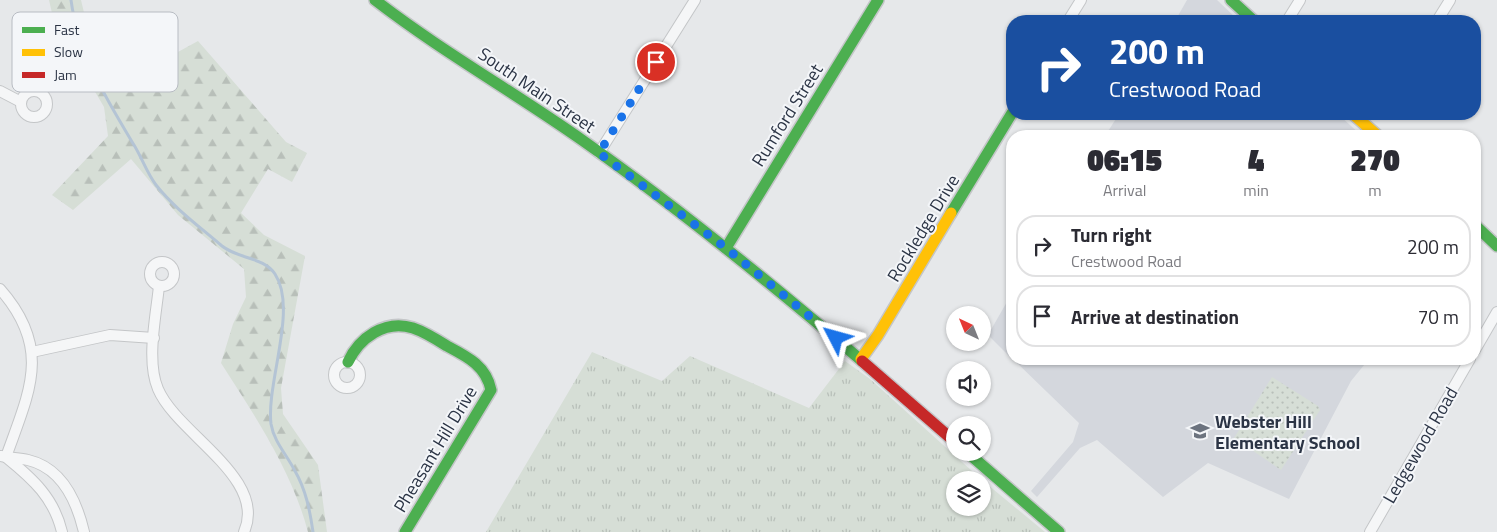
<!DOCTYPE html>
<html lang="en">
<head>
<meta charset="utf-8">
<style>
  :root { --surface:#fff; --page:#f2f2f3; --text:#2b2b33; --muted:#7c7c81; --line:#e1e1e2 }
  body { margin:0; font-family:"Titillium Web",sans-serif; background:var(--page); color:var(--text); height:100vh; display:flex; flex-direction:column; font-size:19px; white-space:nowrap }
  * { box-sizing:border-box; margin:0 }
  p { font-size:16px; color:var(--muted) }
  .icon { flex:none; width:28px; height:28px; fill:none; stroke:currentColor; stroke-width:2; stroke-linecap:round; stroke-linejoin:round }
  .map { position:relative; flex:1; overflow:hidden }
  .details { position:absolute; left:1006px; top:130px; width:475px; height:235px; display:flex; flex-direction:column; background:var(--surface); border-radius:20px; box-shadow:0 1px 4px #0004 }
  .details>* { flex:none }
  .top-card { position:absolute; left:1006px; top:15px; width:475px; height:105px; border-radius:20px; box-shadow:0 1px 4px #0004; background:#1a4fa0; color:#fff; overflow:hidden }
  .needle { width:32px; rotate:317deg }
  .buttons { position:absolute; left:946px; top:306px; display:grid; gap:10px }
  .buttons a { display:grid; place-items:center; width:45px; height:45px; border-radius:50%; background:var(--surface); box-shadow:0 1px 4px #0004; font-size:25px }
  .pin { position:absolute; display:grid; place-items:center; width:42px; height:42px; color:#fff; margin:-21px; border:2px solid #fff; border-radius:50%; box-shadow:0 1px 5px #0007 }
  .me { position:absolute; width:55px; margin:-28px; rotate:309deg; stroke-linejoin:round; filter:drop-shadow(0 0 4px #0008) }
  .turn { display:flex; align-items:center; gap:18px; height:105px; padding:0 20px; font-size:22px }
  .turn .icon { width:65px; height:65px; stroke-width:2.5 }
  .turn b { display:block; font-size:35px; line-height:42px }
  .eta { display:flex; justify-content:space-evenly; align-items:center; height:85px; text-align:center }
  .eta b { font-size:30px; font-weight:800; line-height:35px }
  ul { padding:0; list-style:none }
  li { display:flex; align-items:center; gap:15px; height:62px; margin:0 10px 8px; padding:0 10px; border:2px solid var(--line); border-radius:20px }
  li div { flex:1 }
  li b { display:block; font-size:19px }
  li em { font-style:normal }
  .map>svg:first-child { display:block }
  .built { fill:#d4d7dd }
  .grass { fill:url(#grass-tufts) }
  .forest { fill:url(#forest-firs) }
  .park { fill:url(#park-dots) }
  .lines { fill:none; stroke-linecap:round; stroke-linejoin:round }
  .stream { stroke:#b4c4d5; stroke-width:3 }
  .street-casing { stroke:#c4c6c8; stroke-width:12 }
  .fast-casing { stroke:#c4c6c8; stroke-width:14 }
  .slow-casing { stroke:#c4c6c8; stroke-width:14 }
  .jam-casing { stroke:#c4c6c8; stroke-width:14 }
  .street { stroke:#f5f6f7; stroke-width:10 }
  .fast { stroke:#4caf50; stroke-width:11 }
  .slow { stroke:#ffc107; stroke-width:11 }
  .jam { stroke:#c62828; stroke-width:11 }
  .route { stroke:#1a73e8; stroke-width:9; stroke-dasharray:0 16.2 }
  .labels { text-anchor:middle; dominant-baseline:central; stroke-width:4; stroke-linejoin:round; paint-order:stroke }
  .street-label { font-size:18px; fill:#2b3445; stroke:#f4f6f9 }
  .poi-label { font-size:18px; font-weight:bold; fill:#2b3445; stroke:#f4f6f9; text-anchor:start }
  .key { fill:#f4f6f9; stroke:#b8bcc3; stroke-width:1 }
  .key-label { font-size:14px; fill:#2b3445 }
</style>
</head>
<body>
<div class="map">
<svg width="1497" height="532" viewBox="0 0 1497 532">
  <defs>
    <pattern id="grass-tufts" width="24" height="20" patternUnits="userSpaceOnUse" patternTransform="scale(1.25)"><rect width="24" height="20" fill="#d6ded6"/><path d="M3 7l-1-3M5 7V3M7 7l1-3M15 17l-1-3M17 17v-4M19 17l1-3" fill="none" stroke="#b8bfb9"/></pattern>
    <pattern id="forest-firs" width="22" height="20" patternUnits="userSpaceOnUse" patternTransform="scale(1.25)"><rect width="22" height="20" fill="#d6ded6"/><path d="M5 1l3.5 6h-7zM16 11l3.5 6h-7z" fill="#b8bfb9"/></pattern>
    <pattern id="park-dots" width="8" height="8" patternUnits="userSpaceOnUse" patternTransform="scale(1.25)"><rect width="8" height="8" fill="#d6ded6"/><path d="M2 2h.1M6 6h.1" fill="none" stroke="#b8bfb9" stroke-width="1.8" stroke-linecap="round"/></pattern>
  </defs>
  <rect width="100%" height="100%" fill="#e6e8ea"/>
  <!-- built -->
  <g class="built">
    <path d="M1187 0H1217L1239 21H1175Z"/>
    <path d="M1119 114H1338L1362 136H1105Z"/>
    <path d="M1012 293V359L988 335Z"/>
    <path d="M1013 359H1369L1351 381 1289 499 1208 463 1163 497 1097 440 1080 448 1037 497 1031 491 1073 442 1079 423Z"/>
  </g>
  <!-- grass -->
  <path class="grass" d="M592 352 662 381 690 356 809 408 845 361 870 379 982 480H955V508H982V480L1045 532H486Z"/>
  <!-- forest -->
  <path class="forest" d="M49 0H81L93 50 114 87 198 41 286 142 307 153 292 182 268 169 241 213 264 235 305 256 281 388 283 414 318 465 327 532H308C292 471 255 416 221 363L233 324 246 297 244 269 178 215 131 159 73 210 52 195 108 136 104 107 54 22Z"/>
  <!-- park -->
  <path class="park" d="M1272 377 1318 406 1320 410 1281 470 1234 438Z"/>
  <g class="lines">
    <!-- stream -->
    <path class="stream" d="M71 0C78 53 107 100 134 145 142 158 147 173 156 185 174 208 200 227 222 246 238 259 264 257 275 274 298 309 266 383 271 424 274 442 287 455 295 471 306 490 310 511 313 532"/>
    <!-- street casing -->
    <g class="street-casing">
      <g id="street">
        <path d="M1068 21 1081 0"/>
        <path d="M1287 21 1300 0"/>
        <path d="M1437 21 1450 0"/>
        <circle cx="34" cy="104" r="13"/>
        <path d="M0 91 21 102"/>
        <path d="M599 153 695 0"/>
        <circle cx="162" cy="274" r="12"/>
        <path d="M159 286C156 316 146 361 158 389 177 434 268 478 244 532"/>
        <path d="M0 289C53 349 29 392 6 457"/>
        <path d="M1475 350 1497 312"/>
        <path d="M32 352 110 335 154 338"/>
        <circle cx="347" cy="375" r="13"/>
        <path d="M1 456C10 458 19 458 28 460 62 468 77 502 84 532"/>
        <path d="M7 458C33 479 54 498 62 532"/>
        <path d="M1370 532 1470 359"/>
      </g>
    </g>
    <!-- fast casing -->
    <g class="fast-casing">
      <g id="fast">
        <path d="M375 0C441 51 514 92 582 140 680 209 772 284 862 361"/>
        <path d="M1231 0 1254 21"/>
        <path d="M951 213 1012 113"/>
        <path d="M1475 225 1497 246"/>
        <path d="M726 248 878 0"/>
        <path d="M348 362C359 338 385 319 413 328 425 332 436 339 447 346 468 357 486 366 491 390L405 532"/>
        <path d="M967 452 1059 532"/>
      </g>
    </g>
    <!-- slow casing -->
    <g class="slow-casing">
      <g id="slow">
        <path d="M1353 114 1378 136"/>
        <path d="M861 359 878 335 951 213"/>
      </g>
    </g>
    <!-- jam casing -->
    <g class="jam-casing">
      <path id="jam" d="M862 361 955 442"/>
    </g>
    <!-- street -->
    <use href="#street" class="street"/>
    <!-- fast -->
    <use href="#fast" class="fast"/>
    <!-- slow -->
    <use href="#slow" class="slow"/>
    <!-- jam -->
    <use href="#jam" class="jam"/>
  </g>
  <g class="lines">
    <!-- route -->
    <path class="route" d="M656 62 599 153 726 248 836 338"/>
  </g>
  <!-- icons -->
  <defs>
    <g id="school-bare" transform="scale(1.5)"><path d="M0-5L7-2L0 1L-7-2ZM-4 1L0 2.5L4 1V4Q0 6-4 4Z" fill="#6c737f" stroke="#f4f6f9" stroke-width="2.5" paint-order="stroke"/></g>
  </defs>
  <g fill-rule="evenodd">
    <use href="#school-bare" x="1200" y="431"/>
  </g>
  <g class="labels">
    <!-- street labels -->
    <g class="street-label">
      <text transform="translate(537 90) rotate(34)">South Main Street</text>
      <text transform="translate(787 115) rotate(-58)">Rumford Street</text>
      <text transform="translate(923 228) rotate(-59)">Rockledge Drive</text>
      <text transform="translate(1420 445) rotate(-60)">Ledgewood Road</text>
      <text transform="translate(435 449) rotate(-59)">Pheasant Hill Drive</text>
    </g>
    <!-- poi labels -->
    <g class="poi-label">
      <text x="1215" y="421">Webster Hill<tspan x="1215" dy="21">Elementary School</tspan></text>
    </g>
  </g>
  <!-- legend -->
  <rect x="12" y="12" width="166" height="80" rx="8" class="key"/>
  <rect x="22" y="27" width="23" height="6" fill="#4caf50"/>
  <rect x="22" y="49" width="23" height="7" fill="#ffc107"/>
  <rect x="22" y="72" width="23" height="6" fill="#c62828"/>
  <g class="key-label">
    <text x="54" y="35">Fast</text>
    <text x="54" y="57">Slow</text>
    <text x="54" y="80">Jam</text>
  </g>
</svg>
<div class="buttons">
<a><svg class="needle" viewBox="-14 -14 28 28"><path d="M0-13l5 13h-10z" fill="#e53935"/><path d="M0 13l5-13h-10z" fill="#7c7c81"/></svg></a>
<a><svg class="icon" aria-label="sound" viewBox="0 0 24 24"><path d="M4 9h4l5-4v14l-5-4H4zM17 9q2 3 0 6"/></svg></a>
<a><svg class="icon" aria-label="search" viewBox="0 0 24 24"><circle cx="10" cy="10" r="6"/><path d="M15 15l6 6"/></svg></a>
<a><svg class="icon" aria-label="layers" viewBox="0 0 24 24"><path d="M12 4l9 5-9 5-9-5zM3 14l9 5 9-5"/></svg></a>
</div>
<div class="pin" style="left:656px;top:62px;background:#d93025"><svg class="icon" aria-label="arrive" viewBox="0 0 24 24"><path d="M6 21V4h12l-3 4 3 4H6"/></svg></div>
<svg class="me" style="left:836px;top:338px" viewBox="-20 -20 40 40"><path d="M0-17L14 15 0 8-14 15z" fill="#1a73e8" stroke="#fff" stroke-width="4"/></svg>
<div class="top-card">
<div class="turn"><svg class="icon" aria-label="right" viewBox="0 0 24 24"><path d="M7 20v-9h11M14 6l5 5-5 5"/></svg><div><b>200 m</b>Crestwood Road</div></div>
</div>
<section class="details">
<div class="eta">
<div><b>06:15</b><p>Arrival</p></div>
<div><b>4</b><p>min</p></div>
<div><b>270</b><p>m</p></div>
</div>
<ul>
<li><svg class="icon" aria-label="right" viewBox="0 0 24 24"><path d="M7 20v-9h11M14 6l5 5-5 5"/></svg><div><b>Turn right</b><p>Crestwood Road</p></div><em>200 m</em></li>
<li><svg class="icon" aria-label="arrive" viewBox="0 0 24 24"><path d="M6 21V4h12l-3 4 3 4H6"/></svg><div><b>Arrive at destination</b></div><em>70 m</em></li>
</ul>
</section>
</div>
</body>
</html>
